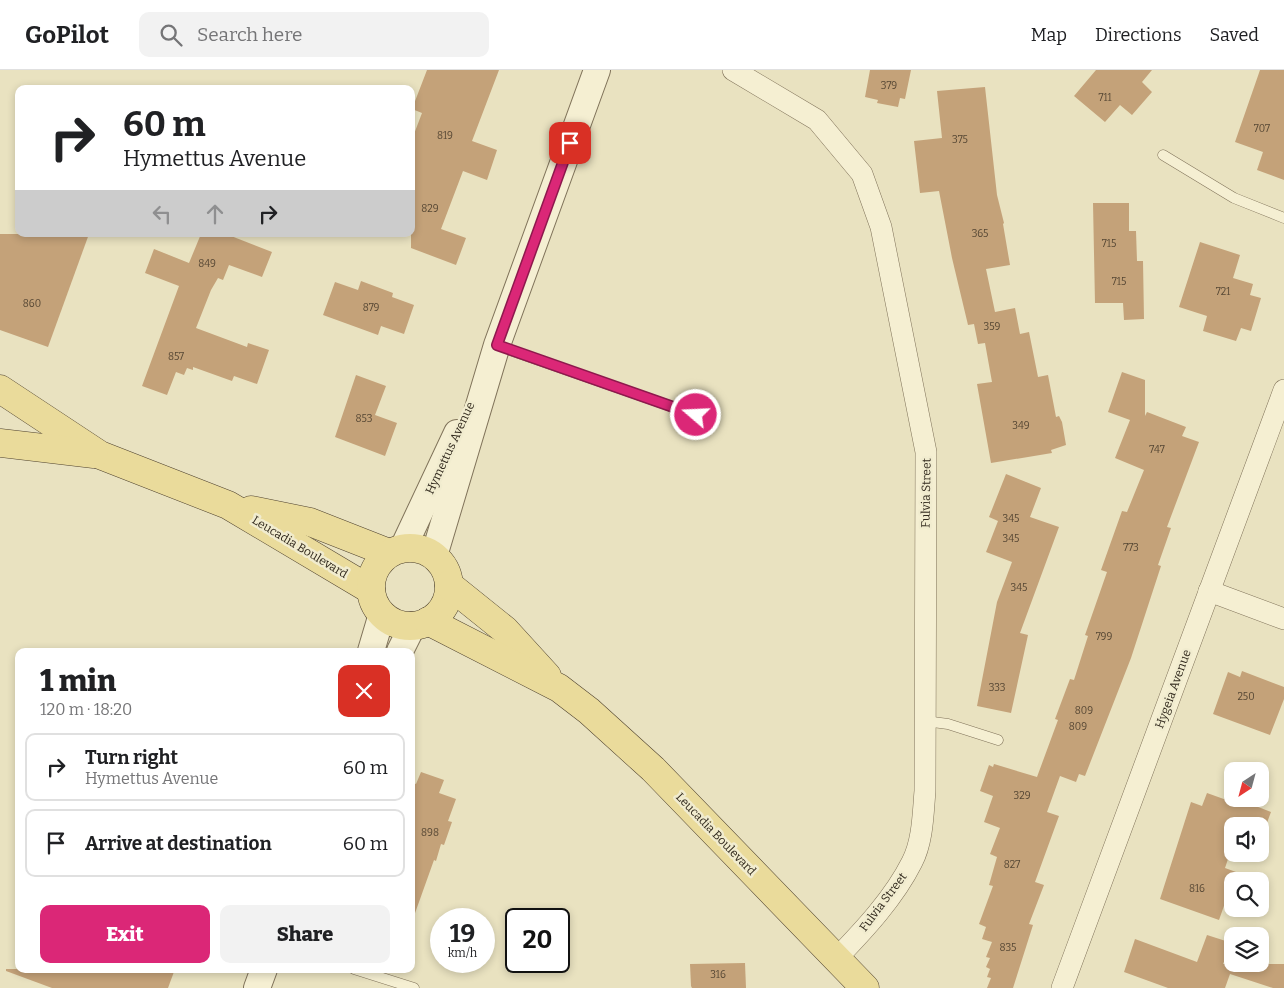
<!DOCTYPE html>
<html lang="en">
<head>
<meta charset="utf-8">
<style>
  :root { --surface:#fff; --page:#f2f2f2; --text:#202124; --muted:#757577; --line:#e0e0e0; --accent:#db2777 }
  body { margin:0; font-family:Bitter,serif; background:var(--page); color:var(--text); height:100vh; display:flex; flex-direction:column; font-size:19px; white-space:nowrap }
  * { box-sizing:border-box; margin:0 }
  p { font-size:16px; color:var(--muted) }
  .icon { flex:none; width:28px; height:28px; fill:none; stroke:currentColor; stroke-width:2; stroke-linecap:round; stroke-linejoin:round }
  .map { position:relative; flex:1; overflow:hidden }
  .panel { position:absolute; left:15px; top:578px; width:400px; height:325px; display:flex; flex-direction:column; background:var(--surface); border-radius:10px; box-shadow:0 2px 8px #0003 }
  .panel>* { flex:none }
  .hud { position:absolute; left:15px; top:15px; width:400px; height:152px; border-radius:10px; box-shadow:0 2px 8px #0003; background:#fff; color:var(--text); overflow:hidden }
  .needle { width:32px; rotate:216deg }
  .fabs { position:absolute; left:1224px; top:692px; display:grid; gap:10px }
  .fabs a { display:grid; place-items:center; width:45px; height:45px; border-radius:10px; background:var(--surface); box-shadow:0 2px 8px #0003; font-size:25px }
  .speed { position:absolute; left:430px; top:838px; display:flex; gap:10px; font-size:25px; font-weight:700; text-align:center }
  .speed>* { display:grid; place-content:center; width:65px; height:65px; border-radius:50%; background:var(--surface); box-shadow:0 2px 8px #0003; line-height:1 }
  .speed small { font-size:12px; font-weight:400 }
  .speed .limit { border:2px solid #111; border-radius:8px; background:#fff; color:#111 }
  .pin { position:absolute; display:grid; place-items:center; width:42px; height:42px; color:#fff; margin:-21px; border-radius:10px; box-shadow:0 2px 8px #0006 }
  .me { position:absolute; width:55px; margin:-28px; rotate:289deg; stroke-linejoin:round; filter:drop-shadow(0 0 4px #0008) }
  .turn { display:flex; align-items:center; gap:18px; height:105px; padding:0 25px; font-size:22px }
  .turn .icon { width:65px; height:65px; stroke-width:2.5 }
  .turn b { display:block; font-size:35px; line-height:42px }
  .lanes { display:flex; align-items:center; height:48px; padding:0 25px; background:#0003; justify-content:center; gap:25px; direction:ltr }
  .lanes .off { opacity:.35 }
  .round { display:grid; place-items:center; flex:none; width:52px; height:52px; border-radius:10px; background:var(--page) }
  .summary { display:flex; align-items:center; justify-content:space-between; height:85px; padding:0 25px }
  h1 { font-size:30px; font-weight:800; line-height:38px }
  .button { display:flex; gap:10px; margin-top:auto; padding:10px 25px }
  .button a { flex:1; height:58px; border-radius:10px; background:var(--accent); color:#fff; font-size:20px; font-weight:800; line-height:58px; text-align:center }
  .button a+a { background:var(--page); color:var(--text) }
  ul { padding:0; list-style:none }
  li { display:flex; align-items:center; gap:15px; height:68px; margin:0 10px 8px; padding:0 15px; border:2px solid var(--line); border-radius:10px }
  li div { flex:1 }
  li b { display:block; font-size:19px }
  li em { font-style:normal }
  header { display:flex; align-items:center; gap:30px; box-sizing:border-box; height:70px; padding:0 25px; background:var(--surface); border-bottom:1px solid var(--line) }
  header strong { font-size:24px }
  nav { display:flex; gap:28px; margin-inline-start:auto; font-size:18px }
  .search { width:350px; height:45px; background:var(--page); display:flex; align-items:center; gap:12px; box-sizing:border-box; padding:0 18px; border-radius:10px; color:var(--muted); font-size:19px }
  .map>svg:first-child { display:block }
  .building { fill:#c4a279 }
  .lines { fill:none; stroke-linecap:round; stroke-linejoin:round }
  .service-casing { stroke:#80735a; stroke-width:11 }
  .minor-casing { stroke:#80735a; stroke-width:22 }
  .tertiary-casing { stroke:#80735a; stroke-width:28 }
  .primary-casing { stroke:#4e412e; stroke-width:29 }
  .service { stroke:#f5efd2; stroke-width:10 }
  .minor { stroke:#f5efd2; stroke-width:21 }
  .tertiary { stroke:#f5efd2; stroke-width:26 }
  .primary { stroke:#eadb9b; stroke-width:28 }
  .route-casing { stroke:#8e194d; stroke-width:12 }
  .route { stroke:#db2777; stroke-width:9 }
  .labels { text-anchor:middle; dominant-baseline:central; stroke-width:5; stroke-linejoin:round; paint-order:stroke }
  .number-label { font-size:10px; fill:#564734 }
  .street-label { font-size:12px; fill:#31291d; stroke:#f1eccf }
</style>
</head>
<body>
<header>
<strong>GoPilot</strong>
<div class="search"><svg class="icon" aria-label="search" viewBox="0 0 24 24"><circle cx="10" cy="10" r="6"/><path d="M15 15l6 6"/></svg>Search here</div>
<nav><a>Map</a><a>Directions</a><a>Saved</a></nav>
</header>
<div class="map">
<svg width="1284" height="918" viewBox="0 0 1284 918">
  <rect width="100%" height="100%" fill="#e9e2c0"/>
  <!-- building -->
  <g class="building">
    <path d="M427 0H499L472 71 497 80 487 110 463 101 441 159 466 168 456 195 411 178V72L422 43 412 39Z"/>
    <path d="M870 0H911L905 29 900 28 898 37 877 33 878 30 865 27Z"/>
    <path d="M1096 0H1152L1142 12 1152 22 1132 45 1120 35 1105 52 1074 26Z"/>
    <path d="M1260 0H1284V110L1257 100 1263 82 1235 72Z"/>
    <path d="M985 17 997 125 1004 153 1003 154 1010 195 986 199 995 242 1015 238 1020 264 1029 262 1038 307 1048 305 1056 347 1059 346 1062 352 1066 375 1051 380 1052 383 991 393 977 314 992 312 985 273 978 274 974 254 968 255 952 188 939 121 920 123 914 71 942 68 937 21Z"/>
    <path d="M1093 133H1129V161H1136L1137 191H1143L1144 249 1124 250 1123 233H1095Z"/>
    <path d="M0 164H89L48 277 0 260Z"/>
    <path d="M201 164H226L272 182 262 207 229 195 223 210 218 208 211 220 196 258 247 277 248 273 269 280 257 314 234 306 232 311 193 297V300L187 298 184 305 176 302 167 325 142 316 179 216 145 203 154 179 189 193Z"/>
    <path d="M1200 172 1240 185 1233 208 1253 214 1250 225 1261 228 1251 261 1241 258 1236 271 1203 261 1207 246 1179 237Z"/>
    <path d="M361 211 393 223 392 227 414 235 404 264 381 256 378 265 323 245 335 212 358 220Z"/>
    <path d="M1122 302 1145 310V346L1147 342 1186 357 1182 366 1199 372 1167 457 1171 458 1158 495 1161 496 1131 588 1085 706 1079 704 1076 712 1060 706 1047 742 1059 746 1035 812 1044 815 1029 854 1033 855 1013 918H987L991 908 987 907 990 899 986 897 990 888 986 887 992 872 982 869 986 857 979 854 993 816 989 815 997 787 990 784 1000 758 984 752 993 726 980 721 989 695 993 697 994 694 1037 707 1058 650 1055 649 1070 609 1074 610 1088 566 1085 565 1107 502 1101 500 1122 441 1127 442 1144 400 1115 388 1130 350 1108 342Z"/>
    <path d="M356 305 386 316 375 345 397 353 385 386 335 367Z"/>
    <path d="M1006 404 1041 418 1030 447 1059 457 1020 563 1028 565 1011 643 977 636 997 532 1012 492 986 482 998 451 989 447Z"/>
    <path d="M1242 601 1284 617V629L1270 665 1213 644 1228 602 1240 607Z"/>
    <path d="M421 702 444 710 439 723 456 729 448 751 452 752 444 775 441 774 436 791 434 790 414 846 411 845V712L416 714Z"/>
    <path d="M1207 723 1246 737 1248 733 1271 742 1262 766 1260 765V756H1232V777L1225 798 1236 802 1219 850 1160 829 1191 732 1202 736Z"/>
    <path d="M1207 865 1232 873 1223 894H1284V918H1273L1230 904 1225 918H1168L1124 902 1135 869 1197 892Z"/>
    <path d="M745 893 746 918H692L691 916 690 894Z"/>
    <path d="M6 899H175L168 918H52L6 901Z"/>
  </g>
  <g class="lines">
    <!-- service casing -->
    <g class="service-casing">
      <g id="service">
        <path d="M1163 85 1234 128 1284 148"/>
        <path d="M498 276 696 345"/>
        <path d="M925 651 948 654 998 670"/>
        <path d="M354 899 414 918"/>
      </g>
    </g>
    <!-- minor casing -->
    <g class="minor-casing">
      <g id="minor">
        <path d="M733 0 817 50 862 104 881 157 926 382 925 721C923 743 923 771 912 792 894 828 864 860 836 889"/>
        <path d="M1209 521 1284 549"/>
        <path d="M1062 918 1284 320"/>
      </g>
    </g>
    <!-- tertiary casing -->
    <g class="tertiary-casing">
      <g id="tertiary">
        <path d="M403 478 457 363"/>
        <path d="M434 486 497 275 597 0"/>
        <path d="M371 581 382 544"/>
        <path d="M400 581 413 555"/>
        <path d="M257 918 264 899"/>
      </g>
    </g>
    <!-- primary casing -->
    <g class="primary-casing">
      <g id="primary">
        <path d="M0 319 100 385 228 435 371 520"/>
        <path d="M0 373 94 384"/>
        <path d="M251 440 310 452 389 483"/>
        <circle cx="410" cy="517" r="39"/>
        <path d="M449 515 505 560 547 606"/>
        <path d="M428 551 559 618 589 641 653 699 865 918"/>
      </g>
    </g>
    <!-- service -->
    <use href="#service" class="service"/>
    <!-- minor -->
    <use href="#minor" class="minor"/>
    <!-- tertiary -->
    <use href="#tertiary" class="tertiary"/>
    <!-- primary -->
    <use href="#primary" class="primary"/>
  </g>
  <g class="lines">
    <!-- route casing -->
    <g class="route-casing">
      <path id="route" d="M570 73 497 275 696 345"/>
    </g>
    <!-- route -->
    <use href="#route" class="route"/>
  </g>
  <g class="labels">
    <!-- number labels -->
    <g class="number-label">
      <text x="889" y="16">379</text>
      <text x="1105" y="28">711</text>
      <text x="1262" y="59">707</text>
      <text x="445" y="66">819</text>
      <text x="960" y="70">375</text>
      <text x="430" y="139">829</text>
      <text x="980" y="164">365</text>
      <text x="1109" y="174">715</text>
      <text x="207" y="194">849</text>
      <text x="1119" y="212">715</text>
      <text x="1223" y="222">721</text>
      <text x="32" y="234">860</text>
      <text x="371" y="238">879</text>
      <text x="992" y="257">359</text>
      <text x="176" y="287">857</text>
      <text x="364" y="349">853</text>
      <text x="1021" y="356">349</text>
      <text x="1157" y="380">747</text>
      <text x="1011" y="449">345</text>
      <text x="1011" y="469">345</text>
      <text x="1131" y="478">773</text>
      <text x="1019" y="518">345</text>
      <text x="1104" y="567">799</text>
      <text x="997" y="618">333</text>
      <text x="1246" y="627">250</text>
      <text x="1084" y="641">809</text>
      <text x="1078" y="657">809</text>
      <text x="1022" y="726">329</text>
      <text x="430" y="763">898</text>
      <text x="1012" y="795">827</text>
      <text x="1197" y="819">816</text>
      <text x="1008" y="878">835</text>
      <text x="718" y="905">316</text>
    </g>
    <!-- street labels -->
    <g class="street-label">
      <text transform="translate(450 378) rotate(-65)">Hymettus Avenue</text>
      <text transform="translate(926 423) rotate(-89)">Fulvia Street</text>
      <text transform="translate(300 477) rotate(31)">Leucadia Boulevard</text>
      <text transform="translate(1173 619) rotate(-70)">Hygeia Avenue</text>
      <text transform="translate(716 764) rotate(46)">Leucadia Boulevard</text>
      <text transform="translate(883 832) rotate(-53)">Fulvia Street</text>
    </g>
  </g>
</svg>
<div class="fabs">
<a><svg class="needle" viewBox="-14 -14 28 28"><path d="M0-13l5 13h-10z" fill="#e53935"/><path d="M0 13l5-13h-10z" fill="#757577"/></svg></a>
<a><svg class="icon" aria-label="sound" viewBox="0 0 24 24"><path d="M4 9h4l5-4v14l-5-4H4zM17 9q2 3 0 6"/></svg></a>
<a><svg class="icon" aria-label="search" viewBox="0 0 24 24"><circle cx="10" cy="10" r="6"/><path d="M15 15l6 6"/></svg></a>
<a><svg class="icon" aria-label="layers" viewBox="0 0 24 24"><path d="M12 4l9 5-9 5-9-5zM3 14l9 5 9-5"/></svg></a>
</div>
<div class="speed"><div>19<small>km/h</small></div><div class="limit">20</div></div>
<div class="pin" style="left:570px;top:73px;background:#d93025"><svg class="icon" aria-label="arrive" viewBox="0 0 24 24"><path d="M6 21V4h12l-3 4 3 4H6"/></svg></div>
<svg class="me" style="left:696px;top:345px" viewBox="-20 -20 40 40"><circle r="17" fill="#db2777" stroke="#fff" stroke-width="3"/><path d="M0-11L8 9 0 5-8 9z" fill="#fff"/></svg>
<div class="hud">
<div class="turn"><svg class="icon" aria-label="right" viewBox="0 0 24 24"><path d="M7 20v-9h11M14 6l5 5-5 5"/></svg><div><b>60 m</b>Hymettus Avenue</div></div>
<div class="lanes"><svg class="icon off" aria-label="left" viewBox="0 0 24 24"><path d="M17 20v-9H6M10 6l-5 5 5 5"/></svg><svg class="icon off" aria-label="ahead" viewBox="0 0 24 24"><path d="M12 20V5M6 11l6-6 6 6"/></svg><svg class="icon" aria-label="right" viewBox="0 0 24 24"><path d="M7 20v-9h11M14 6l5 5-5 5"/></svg></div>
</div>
<section class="panel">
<div class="summary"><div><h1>1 min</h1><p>120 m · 18:20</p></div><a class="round" style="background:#d93025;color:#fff"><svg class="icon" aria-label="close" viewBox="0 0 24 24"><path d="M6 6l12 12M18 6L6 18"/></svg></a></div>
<ul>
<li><svg class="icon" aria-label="right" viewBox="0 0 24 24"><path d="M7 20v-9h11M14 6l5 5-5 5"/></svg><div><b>Turn right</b><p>Hymettus Avenue</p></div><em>60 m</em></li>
<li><svg class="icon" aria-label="arrive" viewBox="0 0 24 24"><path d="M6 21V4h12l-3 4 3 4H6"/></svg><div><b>Arrive at destination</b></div><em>60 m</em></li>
</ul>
<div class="button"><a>Exit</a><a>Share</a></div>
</section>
</div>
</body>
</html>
